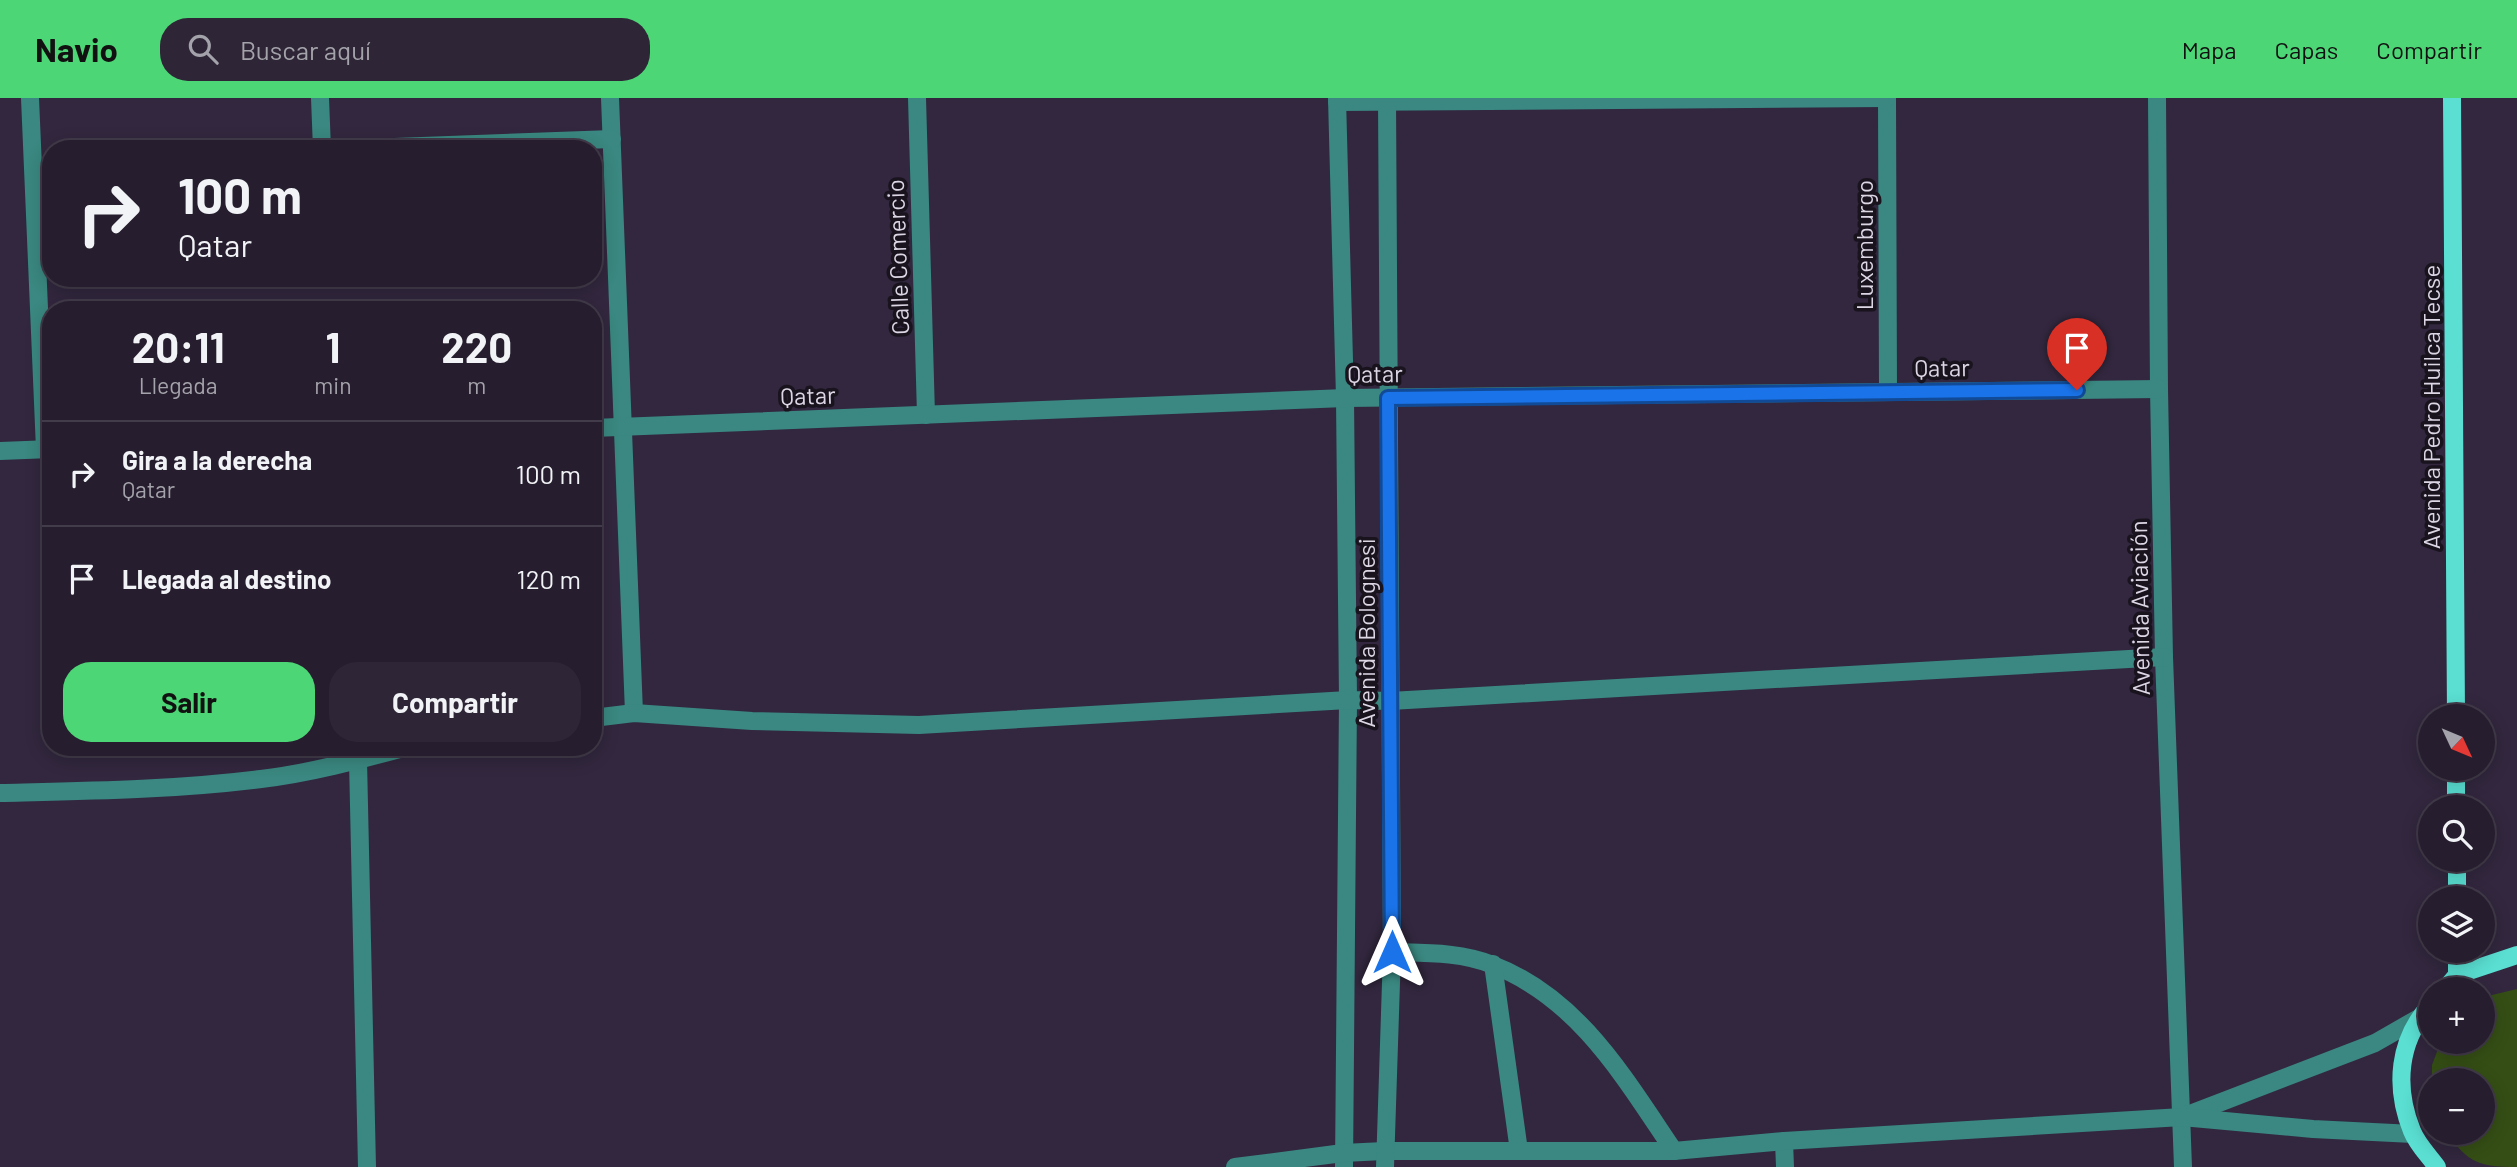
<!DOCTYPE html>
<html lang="es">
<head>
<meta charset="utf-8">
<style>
  :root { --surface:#261d2e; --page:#2e2636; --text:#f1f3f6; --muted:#a4a2aa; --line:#423b4a; --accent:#4dd676 }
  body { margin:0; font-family:Barlow,sans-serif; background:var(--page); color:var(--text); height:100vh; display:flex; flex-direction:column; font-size:26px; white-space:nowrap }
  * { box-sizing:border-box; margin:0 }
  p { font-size:23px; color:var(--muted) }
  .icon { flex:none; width:38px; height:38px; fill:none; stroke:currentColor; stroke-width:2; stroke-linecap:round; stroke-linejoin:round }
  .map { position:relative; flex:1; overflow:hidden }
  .side { position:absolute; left:42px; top:203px; width:560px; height:455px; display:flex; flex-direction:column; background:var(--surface); border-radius:28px; box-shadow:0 4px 18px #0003,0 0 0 2px var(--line) }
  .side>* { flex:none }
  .guide { position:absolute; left:42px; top:42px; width:560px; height:147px; border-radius:28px; box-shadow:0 4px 18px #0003,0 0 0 2px var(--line); background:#261d2e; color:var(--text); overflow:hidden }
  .needle { width:46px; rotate:134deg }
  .tools { position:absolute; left:2418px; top:606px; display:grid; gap:14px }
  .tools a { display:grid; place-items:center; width:77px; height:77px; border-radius:50%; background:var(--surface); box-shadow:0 4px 18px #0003,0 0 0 2px var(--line); font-size:35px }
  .pin { position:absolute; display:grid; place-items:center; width:60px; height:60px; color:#fff; margin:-72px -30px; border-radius:50% 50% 50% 0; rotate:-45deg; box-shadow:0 0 7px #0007 }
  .pin .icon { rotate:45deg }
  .me { position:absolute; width:77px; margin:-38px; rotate:0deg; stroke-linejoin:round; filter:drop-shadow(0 0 5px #0008) }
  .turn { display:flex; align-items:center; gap:24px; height:147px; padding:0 21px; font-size:32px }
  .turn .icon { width:91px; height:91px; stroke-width:2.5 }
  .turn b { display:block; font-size:49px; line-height:60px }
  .eta { display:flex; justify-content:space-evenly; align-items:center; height:119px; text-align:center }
  .eta b { font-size:42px; font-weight:700; line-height:49px }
  .action { display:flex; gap:14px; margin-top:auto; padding:14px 21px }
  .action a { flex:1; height:80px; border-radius:28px; background:var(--accent); color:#111; font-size:28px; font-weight:700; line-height:80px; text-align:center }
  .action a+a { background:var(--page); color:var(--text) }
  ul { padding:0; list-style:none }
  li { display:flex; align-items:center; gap:21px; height:105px; padding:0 21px; border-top:2px solid var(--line) }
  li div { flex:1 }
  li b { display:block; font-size:26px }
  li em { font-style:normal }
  header { display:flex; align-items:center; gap:42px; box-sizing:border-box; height:98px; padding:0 35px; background:var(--accent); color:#111 }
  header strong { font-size:33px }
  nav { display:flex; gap:38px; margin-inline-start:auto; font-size:24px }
  .search { width:490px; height:63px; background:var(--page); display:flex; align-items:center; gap:18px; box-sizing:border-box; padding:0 24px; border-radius:28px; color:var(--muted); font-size:26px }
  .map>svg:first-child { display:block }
  .green { fill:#354e15 }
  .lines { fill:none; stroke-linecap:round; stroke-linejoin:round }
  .minor { stroke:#3a8881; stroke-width:18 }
  .major { stroke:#5adfd2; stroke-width:18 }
  .route-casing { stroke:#114b97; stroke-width:18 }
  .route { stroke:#1a73e8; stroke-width:12 }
  .labels { text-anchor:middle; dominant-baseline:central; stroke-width:7; stroke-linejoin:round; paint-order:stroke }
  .street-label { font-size:24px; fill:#dcd5e4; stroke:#18131d }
</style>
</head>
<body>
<header>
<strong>Navio</strong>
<div class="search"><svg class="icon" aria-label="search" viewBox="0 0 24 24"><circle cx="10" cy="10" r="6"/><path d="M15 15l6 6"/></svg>Buscar aquí</div>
<nav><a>Mapa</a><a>Capas</a><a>Compartir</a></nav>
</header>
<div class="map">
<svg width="2517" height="1069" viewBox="0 0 2517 1069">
  <rect width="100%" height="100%" fill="#32273e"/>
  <!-- green -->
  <path class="green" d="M2517 891V1069C2480 1069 2469 1066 2446 1034H2483V982H2432V967L2441 943H2483V901L2492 897Z"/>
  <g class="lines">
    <!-- minor -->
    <g class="minor">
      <path d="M30 0 45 351"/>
      <path d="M320 0 322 51"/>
      <path d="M610 0 634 615"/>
      <path d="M917 0 926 317"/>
      <path d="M1337 0 1345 300 1348 602 1344 1069"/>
      <path d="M1887 0 1888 294"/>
      <path d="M2157 0 2159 291 2164 559 2183 1069"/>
      <path d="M1337 4 1887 0"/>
      <path d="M340 51 612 41"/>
      <path d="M593 330 1345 300 2159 291"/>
      <path d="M0 353 51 351"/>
      <path d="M593 620 634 615 752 623 919 627 1348 602 1390 603 2164 559"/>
      <path d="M358 662 367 1069"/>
      <path d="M0 695C87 693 174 692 261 681 310 675 359 662 407 649"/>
      <path d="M1392 854C1425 855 1461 854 1493 867 1579 900 1625 981 1674 1053"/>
      <path d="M1493 866 1519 1053"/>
      <path d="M2185 1018 2375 945 2417 921"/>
      <path d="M1784 1043 1785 1069"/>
      <path d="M1235 1069 1343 1055 1384 1053H1674L1784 1043 2182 1019 2313 1031 2413 1036"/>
      <path d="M1385 1069 1392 854 1387 0"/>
    </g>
    <!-- major -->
    <g class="major">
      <path d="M2452 0 2456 618"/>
      <path d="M2456 670V709"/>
      <path d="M2457 761V800"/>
      <path d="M2457 852V877"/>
      <path d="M2445 891 2457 877 2517 857"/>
      <path d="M2431 906C2398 942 2394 989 2412 1033 2417 1046 2429 1058 2437 1069"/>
    </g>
  </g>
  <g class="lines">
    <!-- route casing -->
    <g class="route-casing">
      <path id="route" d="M1392 854 1388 300 2077 292"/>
    </g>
    <!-- route -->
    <use href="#route" class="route"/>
  </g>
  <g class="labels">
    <!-- street labels -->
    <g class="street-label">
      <text transform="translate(1863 147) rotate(-90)">Luxemburgo</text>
      <text transform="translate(897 159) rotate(-92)">Calle Comercio</text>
      <text transform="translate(1942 269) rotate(-1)">Qatar</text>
      <text transform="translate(1375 275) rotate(-1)">Qatar</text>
      <text transform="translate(808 297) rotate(-2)">Qatar</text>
      <text transform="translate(2430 309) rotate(-90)">Avenida Pedro Huilca Tecse</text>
      <text transform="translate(2139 510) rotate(-91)">Avenida Aviación</text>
      <text transform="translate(1365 535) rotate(-90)">Avenida Bolognesi</text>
    </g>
  </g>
</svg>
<div class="tools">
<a><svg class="needle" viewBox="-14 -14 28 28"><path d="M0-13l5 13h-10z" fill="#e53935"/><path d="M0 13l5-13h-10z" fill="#a4a2aa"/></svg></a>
<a><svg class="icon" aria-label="search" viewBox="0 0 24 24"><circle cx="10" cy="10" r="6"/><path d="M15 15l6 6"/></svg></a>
<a><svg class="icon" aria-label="layers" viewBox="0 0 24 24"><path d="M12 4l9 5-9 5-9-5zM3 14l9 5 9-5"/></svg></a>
<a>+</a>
<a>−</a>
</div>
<div class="pin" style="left:2077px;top:292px;background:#d93025"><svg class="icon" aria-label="arrive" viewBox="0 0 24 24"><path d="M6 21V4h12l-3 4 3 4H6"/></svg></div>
<svg class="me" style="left:1392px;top:854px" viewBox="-20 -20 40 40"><path d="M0-17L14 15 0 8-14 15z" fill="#1a73e8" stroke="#fff" stroke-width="4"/></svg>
<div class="guide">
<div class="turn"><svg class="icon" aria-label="right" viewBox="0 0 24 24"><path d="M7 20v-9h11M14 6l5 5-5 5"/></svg><div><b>100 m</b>Qatar</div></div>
</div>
<section class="side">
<div class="eta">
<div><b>20:11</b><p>Llegada</p></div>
<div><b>1</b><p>min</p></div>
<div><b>220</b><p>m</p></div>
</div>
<ul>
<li><svg class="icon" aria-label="right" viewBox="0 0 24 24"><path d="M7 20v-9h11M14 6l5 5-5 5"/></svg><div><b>Gira a la derecha</b><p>Qatar</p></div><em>100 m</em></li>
<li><svg class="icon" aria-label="arrive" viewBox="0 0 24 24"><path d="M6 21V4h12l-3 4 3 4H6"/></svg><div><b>Llegada al destino</b></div><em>120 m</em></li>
</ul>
<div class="action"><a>Salir</a><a>Compartir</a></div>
</section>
</div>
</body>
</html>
